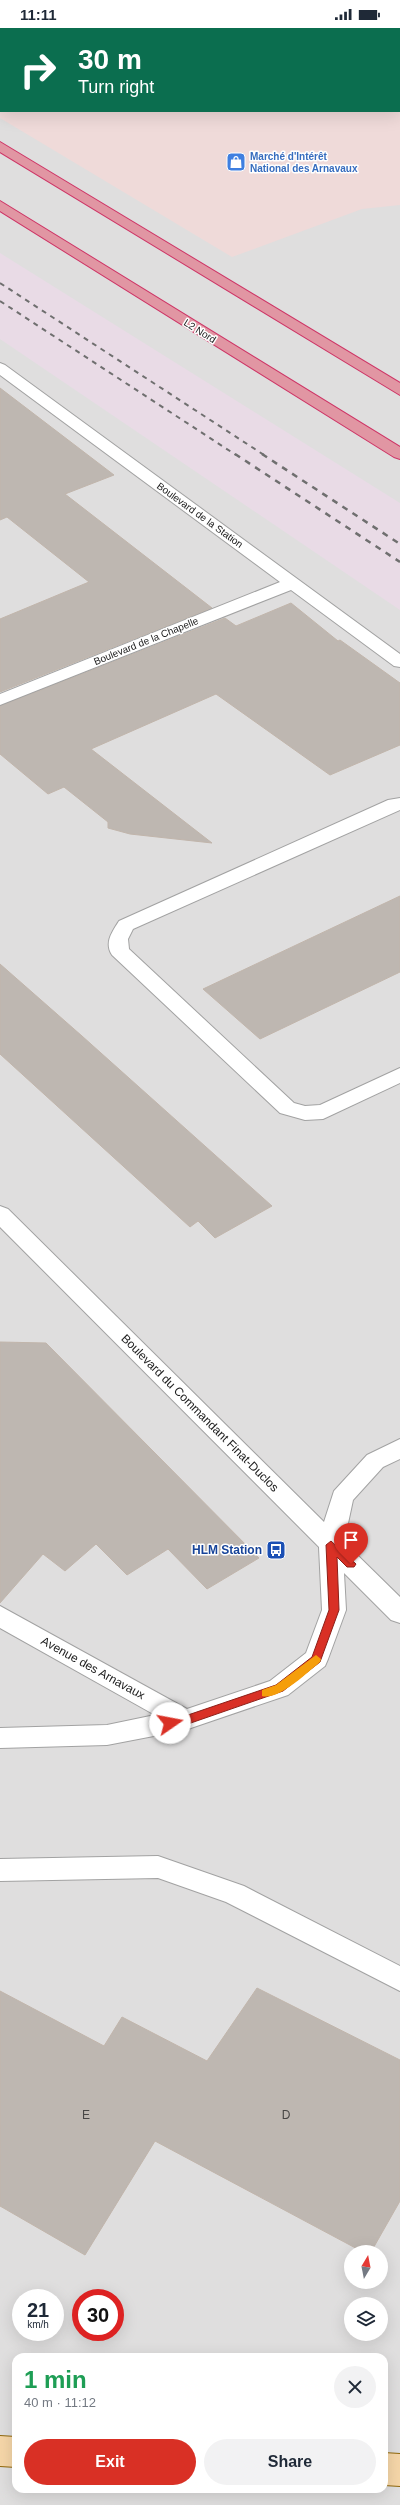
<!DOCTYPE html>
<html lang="en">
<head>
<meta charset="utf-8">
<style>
  :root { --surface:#fff; --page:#f2f2f3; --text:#1f2937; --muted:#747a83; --accent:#d93025 }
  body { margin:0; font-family:Arial,sans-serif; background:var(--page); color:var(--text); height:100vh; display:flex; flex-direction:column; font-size:15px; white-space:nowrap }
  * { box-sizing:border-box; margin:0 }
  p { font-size:13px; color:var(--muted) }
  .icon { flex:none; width:22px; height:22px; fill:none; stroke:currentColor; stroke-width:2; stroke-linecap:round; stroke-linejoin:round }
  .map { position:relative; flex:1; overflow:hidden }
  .sheet { position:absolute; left:12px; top:2325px; width:376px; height:140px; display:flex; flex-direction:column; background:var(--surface); border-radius:12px; box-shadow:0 4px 16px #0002 }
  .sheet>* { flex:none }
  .top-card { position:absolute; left:0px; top:0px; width:400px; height:84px; box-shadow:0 4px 16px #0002; background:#0b6e4f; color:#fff; overflow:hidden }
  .needle { width:26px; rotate:10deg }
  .buttons { position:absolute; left:344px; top:2217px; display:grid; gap:8px }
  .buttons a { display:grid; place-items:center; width:44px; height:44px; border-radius:50%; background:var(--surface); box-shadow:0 4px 16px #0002; font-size:20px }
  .speed { position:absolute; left:12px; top:2261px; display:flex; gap:8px; font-size:20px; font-weight:700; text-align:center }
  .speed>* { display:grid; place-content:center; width:52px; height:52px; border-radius:50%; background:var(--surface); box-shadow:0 4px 16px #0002; line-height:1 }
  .speed small { font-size:10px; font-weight:400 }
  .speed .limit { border:6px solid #d22; background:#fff; color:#111 }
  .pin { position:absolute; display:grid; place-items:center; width:34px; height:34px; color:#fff; margin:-41px -17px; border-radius:50% 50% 50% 0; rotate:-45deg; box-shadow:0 0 4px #0007 }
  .pin .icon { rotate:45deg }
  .me { position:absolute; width:44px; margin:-22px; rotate:78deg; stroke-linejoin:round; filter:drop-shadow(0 0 3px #0008) }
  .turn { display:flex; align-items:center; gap:14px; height:84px; padding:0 12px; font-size:18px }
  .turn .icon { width:52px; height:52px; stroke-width:2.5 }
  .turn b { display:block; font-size:28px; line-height:34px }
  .round { display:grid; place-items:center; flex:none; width:42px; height:42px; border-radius:21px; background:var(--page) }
  .head { display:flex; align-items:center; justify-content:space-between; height:68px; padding:0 12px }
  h1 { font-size:24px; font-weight:700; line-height:30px; color:#1e9e55 }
  .action { display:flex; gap:8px; margin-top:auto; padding:8px 12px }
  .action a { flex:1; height:46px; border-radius:24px; background:var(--accent); color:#fff; font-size:16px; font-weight:700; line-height:46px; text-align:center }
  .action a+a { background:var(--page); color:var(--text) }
  .status { display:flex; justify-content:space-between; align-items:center; height:28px; padding:0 20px; background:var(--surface); direction:ltr }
  .status svg { height:11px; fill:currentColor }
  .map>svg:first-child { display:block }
  .residential { fill:#dfdede; fill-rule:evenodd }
  .commercial { fill:#efdad9; fill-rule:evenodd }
  .industrial { fill:#e9dbe6 }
  .building { fill:#beb7b1; stroke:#c1b5ab }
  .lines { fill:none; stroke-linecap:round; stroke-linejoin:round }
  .minor-casing { stroke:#a2a2a2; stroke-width:2 }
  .major-casing { stroke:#91680c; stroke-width:2 }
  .highway-casing { stroke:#ce3566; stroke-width:2 }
  .minor { fill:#fff; fill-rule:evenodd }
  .major { fill:#f5d6a8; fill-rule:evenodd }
  .highway { fill:#e196a3; fill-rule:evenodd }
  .rail-far1 { stroke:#6f6f6f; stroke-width:2; stroke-dasharray:5 5; stroke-linecap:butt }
  .rail { stroke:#6f6f6f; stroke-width:2.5; stroke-dasharray:6 6; stroke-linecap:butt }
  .route { fill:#d93025; stroke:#8d1f18 }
  .slow { fill:#f59e0b }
  .labels { text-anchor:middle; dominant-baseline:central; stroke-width:3; stroke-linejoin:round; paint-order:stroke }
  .far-shop-label { font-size:10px; font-weight:bold; fill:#366cbe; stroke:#fff; text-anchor:start }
  .far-street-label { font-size:10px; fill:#212121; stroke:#fff }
  .street-label { font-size:12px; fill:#212121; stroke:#fff }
  .transit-label { font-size:12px; font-weight:bold; fill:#164399; stroke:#fff; text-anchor:end }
  .near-number-label { font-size:12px; fill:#484645 }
</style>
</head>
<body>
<div class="status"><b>11:11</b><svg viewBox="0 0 49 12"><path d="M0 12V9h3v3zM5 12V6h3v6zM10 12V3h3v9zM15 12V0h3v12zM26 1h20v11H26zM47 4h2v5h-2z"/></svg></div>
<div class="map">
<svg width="400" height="2477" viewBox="0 0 400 2477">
  <rect width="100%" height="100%" fill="#f0eee8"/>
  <!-- residential -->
  <path class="residential" d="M0 0H400V2477H0ZM1 1H399V83H1ZM351 2224H381V2254H351ZM21 2270H55V2304H21ZM81 2270H115V2304H81ZM351 2276H381V2306H351ZM16 2329H384V2461H16Z"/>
  <!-- commercial -->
  <path class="commercial" d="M0 0H400V177L362 181 232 229 0 90ZM1 1H399V83H1Z"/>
  <!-- industrial -->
  <path class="industrial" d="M0 225 400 475V582L0 311Z"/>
  <!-- building -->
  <g class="building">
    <path d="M0 360 114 447 65 466 212 580 0 664V591L89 554 7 489 0 492Z"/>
    <path d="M291 575 338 613 340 612 400 655V717L330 747 216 666 91 721 212 815 130 806 108 800V794L64 759 48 766 0 726V678L225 590 236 598Z"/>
    <path d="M400 868V944L260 1011 203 961Z"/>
    <path d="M0 936 82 1008 272 1178 215 1210 198 1193 190 1199 0 1026Z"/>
    <path d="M0 1314 46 1315 259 1530 207 1561 168 1521 127 1547 96 1516 65 1543 43 1526 0 1575Z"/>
    <path d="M257 1960 400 2032V2173L371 2224H363L155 2113 85 2227 0 2178V1963L104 2018 122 1989 207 2033Z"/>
  </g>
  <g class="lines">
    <!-- minor casing -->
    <g class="minor-casing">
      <g id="minor">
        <rect x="244" y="0" width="14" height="1"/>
        <rect x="328" y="0" width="14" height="1"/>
        <rect x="399" y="20" width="1" height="8"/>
        <rect x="399" y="60" width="1" height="9"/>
        <path d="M0 335 5 337 400 626V639L394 638 291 562 0 677V666L280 554 0 347Z"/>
        <path d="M400 770V782L133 901 128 911 129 921 294 1075 305 1078 320 1077 400 1040V1055L323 1091 305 1092 280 1085 112 927C104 915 112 904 119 893L388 772Z"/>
        <path d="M0 1178 8 1181 324 1494 334 1463 367 1427 400 1411V1431L383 1439 353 1472 344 1514 400 1569V1595L391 1592 344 1545 346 1582 328 1631 325 1638 288 1667 185 1702 107 1717 0 1720V1700L107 1697 155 1687 0 1600V1578L187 1681 270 1653 306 1625 322 1582 319 1519 0 1199Z"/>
        <path d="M158 1828 244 1858 400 1938V1963L226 1874 158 1850 0 1853V1831Z"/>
      </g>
    </g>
    <!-- major casing -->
    <g class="major-casing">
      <g id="major">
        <path d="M0 2408 16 2409V2439L0 2438Z"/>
        <path d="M384 2425 400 2426V2458L384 2457Z"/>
      </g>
    </g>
    <!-- highway casing -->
    <g class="highway-casing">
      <g id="highway">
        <path d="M0 114 400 355V367L0 124Z"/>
        <path d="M0 173 400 419V431L394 429 0 183Z"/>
      </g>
    </g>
    <!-- minor -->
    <use href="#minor" class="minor"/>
    <!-- major -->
    <use href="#major" class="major"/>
    <!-- highway -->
    <use href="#highway" class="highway"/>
    <!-- rail-far1 -->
    <g class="rail-far1">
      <path d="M0 255 264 427"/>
      <path d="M0 273 236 427"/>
    </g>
    <!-- rail -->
    <g class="rail">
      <path d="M235 426 400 534"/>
      <path d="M262 426 400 516"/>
    </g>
  </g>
  <!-- route -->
  <path class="route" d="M331 1513 356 1536 354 1539H347L337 1529 339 1582 320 1634 283 1663 185 1697 166 1698V1692L185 1688 276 1657 312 1629 329 1582 326 1517Z"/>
  <!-- slow -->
  <path class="slow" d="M316 1627 321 1631 320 1634C308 1644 278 1673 262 1668V1662L276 1657Z"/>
  <!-- icons -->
  <defs>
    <g id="shop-square" transform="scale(1)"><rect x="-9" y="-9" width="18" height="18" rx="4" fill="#3f7fe0" stroke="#fff"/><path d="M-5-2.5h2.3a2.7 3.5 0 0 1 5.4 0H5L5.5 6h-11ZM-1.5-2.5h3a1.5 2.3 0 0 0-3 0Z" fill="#fff"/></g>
    <g id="bus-square" transform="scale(1)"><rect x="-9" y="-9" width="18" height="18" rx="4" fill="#1a4fb4" stroke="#fff"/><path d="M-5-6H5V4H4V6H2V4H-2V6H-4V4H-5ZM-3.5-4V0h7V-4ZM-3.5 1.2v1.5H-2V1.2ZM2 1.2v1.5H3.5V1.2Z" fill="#fff"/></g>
  </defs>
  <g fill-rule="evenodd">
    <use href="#shop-square" x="236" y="134"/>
    <use href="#bus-square" x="276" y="1522"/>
  </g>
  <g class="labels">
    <!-- far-shop labels -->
    <g class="far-shop-label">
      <text x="250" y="128">Marché d'Intérêt<tspan x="250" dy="12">National des Arnavaux</tspan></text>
    </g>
    <!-- far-street labels -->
    <g class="far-street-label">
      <text transform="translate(200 303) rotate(32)">L2 Nord</text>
      <text transform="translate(200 487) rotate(36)">Boulevard de la Station</text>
      <text transform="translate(146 613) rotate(-22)">Boulevard de la Chapelle</text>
    </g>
    <!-- street labels -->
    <g class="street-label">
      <text transform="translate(200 1385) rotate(45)">Boulevard du Commandant Finat-Duclos</text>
      <text transform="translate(93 1640) rotate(29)">Avenue des Arnavaux</text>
    </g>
    <!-- transit labels -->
    <g class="transit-label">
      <text x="262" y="1522">HLM Station</text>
    </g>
    <!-- near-number labels -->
    <g class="near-number-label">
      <text x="86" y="2087">E</text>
      <text x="286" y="2087">D</text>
    </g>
  </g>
</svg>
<div class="buttons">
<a><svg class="needle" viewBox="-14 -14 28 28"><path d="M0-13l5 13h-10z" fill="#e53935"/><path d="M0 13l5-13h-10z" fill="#747a83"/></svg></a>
<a><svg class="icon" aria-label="layers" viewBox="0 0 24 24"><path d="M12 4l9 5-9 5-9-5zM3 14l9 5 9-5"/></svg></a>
</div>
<div class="speed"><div>21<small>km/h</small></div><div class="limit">30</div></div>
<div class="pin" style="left:351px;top:1536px;background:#d93025"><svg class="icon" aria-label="arrive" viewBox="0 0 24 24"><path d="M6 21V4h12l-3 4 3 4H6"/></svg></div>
<svg class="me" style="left:170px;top:1695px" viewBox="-20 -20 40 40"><circle r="19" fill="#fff"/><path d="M0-13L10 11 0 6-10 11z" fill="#d93025"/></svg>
<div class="top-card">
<div class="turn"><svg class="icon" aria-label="right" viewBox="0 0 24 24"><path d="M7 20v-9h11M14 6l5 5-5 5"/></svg><div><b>30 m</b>Turn right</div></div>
</div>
<section class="sheet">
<div class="head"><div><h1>1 min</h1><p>40 m · 11:12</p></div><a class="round"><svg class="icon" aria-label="close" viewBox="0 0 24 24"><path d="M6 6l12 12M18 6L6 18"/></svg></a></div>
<div class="action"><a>Exit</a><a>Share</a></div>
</section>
</div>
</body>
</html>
